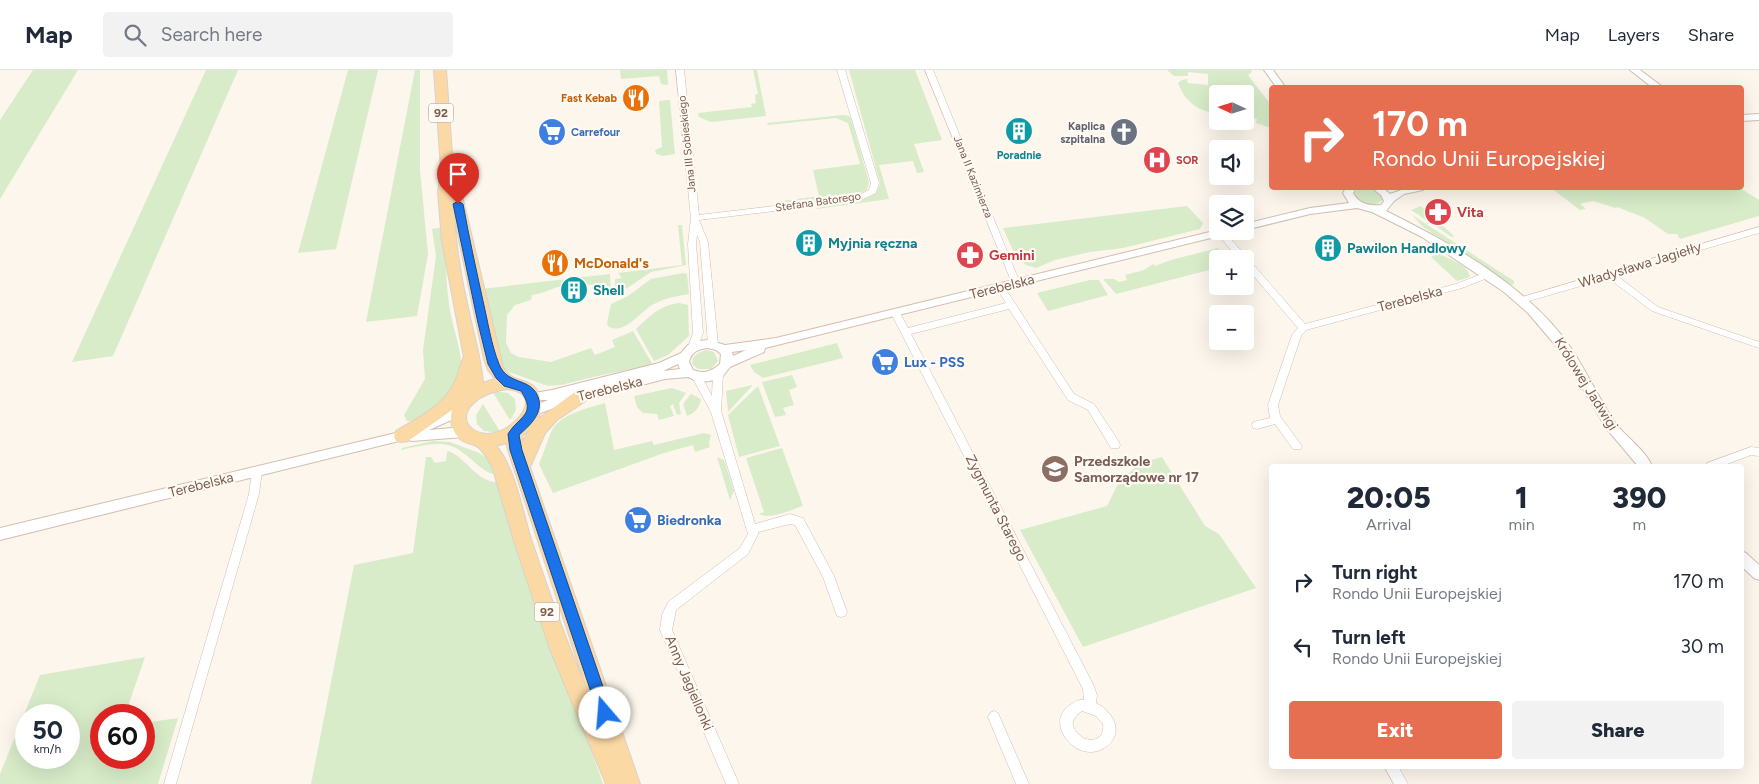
<!DOCTYPE html>
<html lang="en">
<head>
<meta charset="utf-8">
<style>
  :root { --surface:#fff; --page:#f2f2f3; --text:#1f2937; --muted:#747a83; --line:#e0e1e3; --accent:#e76f51 }
  body { margin:0; font-family:Figtree,sans-serif; background:var(--page); color:var(--text); height:100vh; display:flex; flex-direction:column; font-size:19px; white-space:nowrap }
  * { box-sizing:border-box; margin:0 }
  p { font-size:16px; color:var(--muted) }
  .icon { flex:none; width:28px; height:28px; fill:none; stroke:currentColor; stroke-width:2; stroke-linecap:round; stroke-linejoin:round }
  .map { position:relative; flex:1; overflow:hidden }
  .panel { position:absolute; left:1269px; top:394px; width:475px; height:305px; display:flex; flex-direction:column; background:var(--surface); border-radius:5px; box-shadow:0 5px 20px #0002 }
  .panel>* { flex:none }
  .top-card { position:absolute; left:1269px; top:15px; width:475px; height:105px; border-radius:5px; box-shadow:0 5px 20px #0002; background:#e76f51; color:#fff; overflow:hidden }
  .needle { width:32px; rotate:274deg }
  .fabs { position:absolute; left:1209px; top:15px; display:grid; gap:10px }
  .fabs a { display:grid; place-items:center; width:45px; height:45px; border-radius:5px; background:var(--surface); box-shadow:0 5px 20px #0002; font-size:25px }
  .speed { position:absolute; left:15px; top:634px; display:flex; gap:10px; font-size:25px; font-weight:700; text-align:center }
  .speed>* { display:grid; place-content:center; width:65px; height:65px; border-radius:50%; background:var(--surface); box-shadow:0 5px 20px #0002; line-height:1 }
  .speed small { font-size:12px; font-weight:400 }
  .speed .limit { border:8px solid #d22; background:#fff; color:#111 }
  .pin { position:absolute; display:grid; place-items:center; width:42px; height:42px; color:#fff; margin:-51px -21px; border-radius:50% 50% 50% 0; rotate:-45deg; box-shadow:0 0 5px #0007 }
  .pin .icon { rotate:45deg }
  .me { position:absolute; width:55px; margin:-28px; rotate:342deg; stroke-linejoin:round; filter:drop-shadow(0 0 4px #0008) }
  .turn { display:flex; align-items:center; gap:18px; height:105px; padding:0 20px; font-size:22px }
  .turn .icon { width:65px; height:65px; stroke-width:2.5 }
  .turn b { display:block; font-size:35px; line-height:42px }
  .eta { display:flex; justify-content:space-evenly; align-items:center; height:85px; text-align:center }
  .eta b { font-size:30px; font-weight:800; line-height:35px }
  .primary-button { display:flex; gap:10px; margin-top:auto; padding:10px 20px }
  .primary-button a { flex:1; height:58px; border-radius:5px; background:var(--accent); color:#fff; font-size:20px; font-weight:800; line-height:58px; text-align:center }
  .primary-button a+a { background:var(--page); color:var(--text) }
  ul { padding:0; list-style:none }
  li { display:flex; align-items:center; gap:15px; height:65px; padding:0 20px }
  li div { flex:1 }
  li b { display:block; font-size:19px }
  li em { font-style:normal }
  header { display:flex; align-items:center; gap:30px; box-sizing:border-box; height:70px; padding:0 25px; background:var(--surface); border-bottom:1px solid var(--line) }
  header strong { font-size:24px }
  nav { display:flex; gap:28px; margin-inline-start:auto; font-size:18px }
  .search { width:350px; height:45px; background:var(--page); display:flex; align-items:center; gap:12px; box-sizing:border-box; padding:0 18px; border-radius:5px; color:var(--muted); font-size:19px }
  .map>svg:first-child { display:block }
  .green { fill:#d8ecc9; fill-rule:evenodd }
  .lines { fill:none; stroke-linecap:round; stroke-linejoin:round }
  .minor-casing { stroke:#d1beb0; stroke-width:1 }
  .tertiary-casing { stroke:#d1beb0; stroke-width:2 }
  .primary-casing { stroke:#dad1cd; stroke-width:2 }
  .minor { fill:#fff; fill-rule:evenodd }
  .tertiary { fill:#fff; fill-rule:evenodd }
  .primary { fill:#fbd9a5; fill-rule:evenodd }
  .route { fill:#1a73e8; stroke:#114b97 }
  .labels { text-anchor:middle; dominant-baseline:central; stroke-width:4.5; stroke-linejoin:round; paint-order:stroke }
  .far-food-label { font-size:11px; font-weight:bold; fill:#c56008; stroke:#fffaf3; text-anchor:end }
  .far-worship-label { font-size:11px; font-weight:bold; fill:#5b616d; stroke:#fffaf3; text-anchor:end }
  .far-shop-label { font-size:11px; font-weight:bold; fill:#366cbe; stroke:#fffaf3; text-anchor:start }
  .far-street-label { font-size:11px; fill:#7a5c4d; stroke:#fffaf3 }
  .far-culture-label { font-size:11px; font-weight:bold; fill:#0d838f; stroke:#fffaf3 }
  .far-health-label { font-size:11px; font-weight:bold; fill:#be3a42; stroke:#fffaf3; text-anchor:start }
  .shield { fill:#fffaf3; stroke:#a28b7f; stroke-width:1 }
  .shield-label { font-size:12px; font-weight:bold; fill:#7a5c4d }
  .health-label { font-size:14px; font-weight:bold; fill:#be3a42; stroke:#fffaf3; text-anchor:start }
  .culture-label { font-size:14px; font-weight:bold; fill:#0d838f; stroke:#fffaf3; text-anchor:start }
  .food-label { font-size:14px; font-weight:bold; fill:#c56008; stroke:#fffaf3; text-anchor:start }
  .street-label { font-size:14px; fill:#7a5c4d; stroke:#fffaf3 }
  .shop-label { font-size:14px; font-weight:bold; fill:#366cbe; stroke:#fffaf3; text-anchor:start }
  .education-label { font-size:14px; font-weight:bold; fill:#785e54; stroke:#fffaf3; text-anchor:start }
</style>
</head>
<body>
<header>
<strong>Map</strong>
<div class="search"><svg class="icon" aria-label="search" viewBox="0 0 24 24"><circle cx="10" cy="10" r="6"/><path d="M15 15l6 6"/></svg>Search here</div>
<nav><a>Map</a><a>Layers</a><a>Share</a></nav>
</header>
<div class="map">
<svg width="1759" height="714" viewBox="0 0 1759 714">
  <rect width="100%" height="100%" fill="#fdf6ec"/>
  <!-- green -->
  <g class="green">
    <path d="M33 0H78L0 129V50Z"/>
    <path d="M206 0H238L113 286 72 292Z"/>
    <path d="M348 0H378L336 179 298 183Z"/>
    <path d="M415 0H420V100L428 184 417 246 366 252Z"/>
    <path d="M620 0H667L668 15 661 14 659 6 621 9Z"/>
    <path d="M753 0H757L766 46 711 52 699 47 698 43 752 37 751 34 756 33 755 25 758 24Z"/>
    <path d="M849 0H915L942 70 914 74 924 102 917 103 913 91 879 95 889 129 817 139 816 137C834 134 877 135 880 113Z"/>
    <path d="M1167 0H1251L1252 2 1248 5 1271 35V58L1256 53 1257 49 1245 46V24H1218L1217 44C1197 40 1186 33 1178 13L1182 10 1187 9 1188 13 1208 15V4L1188 2V6H1174Z"/>
    <path d="M668 30H670L675 84 663 86 656 84 655 80 662 77 659 31Z"/>
    <path d="M843 45 849 46 851 49 869 112 867 120 857 124 783 134 782 131 819 126 813 100 860 94 848 53 836 48 768 55 767 53Z"/>
    <path d="M1359 118C1368 117 1377 119 1382 127V130C1374 139 1358 135 1354 123Z"/>
    <path d="M1551 118H1740L1759 130V146L1680 169 1677 164H1668L1645 148 1617 137 1616 138 1593 131 1580 134 1586 139 1580 140Z"/>
    <path d="M1187 136 1203 153 1200 159 1123 178 1090 182 1055 190 1036 198 1026 195 1016 187 1003 158Z"/>
    <path d="M1421 136 1454 166 1452 167 1411 140Z"/>
    <path d="M1412 145 1514 211V214L1511 215 1423 157Z"/>
    <path d="M678 155H682L686 195 651 202 623 221 615 222V209L622 208 618 203 682 195Z"/>
    <path d="M444 157C447 183 445 208 449 234 451 254 465 287 461 307 457 324 425 352 407 351L404 345 425 309 423 280 436 186 432 159Z"/>
    <path d="M1218 178 1226 189H1218L1217 198 1116 224 1103 209H1114L1119 212 1127 210 1125 205 1144 200 1153 194 1155 196 1171 190Z"/>
    <path d="M1438 183C1448 189 1468 194 1470 207L1457 211 1431 187Z"/>
    <path d="M683 203 687 204 689 224C677 226 665 228 654 234 641 240 624 267 608 256L607 253 611 234 628 226 651 209Z"/>
    <path d="M610 204 611 224 606 225 607 214 585 215V212L564 213 563 216C553 217 544 224 532 225L531 230 515 235 507 245 506 273 511 283 519 287 551 292 591 278 595 285 615 277 612 270 633 261 653 295 602 305 561 315 548 316 509 302 500 295 481 219Z"/>
    <path d="M1090 210H1099L1108 225 1048 241 1037 223Z"/>
    <path d="M679 233 688 235 689 266 668 285 654 291 636 259C649 247 660 235 679 233Z"/>
    <path d="M837 273 843 288 763 308 754 302 750 295Z"/>
    <path d="M706 280 714 282 718 291 711 299H698L692 294 693 288 698 283Z"/>
    <path d="M792 305 797 317 789 320 794 335 783 338 786 345 775 347 762 312Z"/>
    <path d="M752 315V316L728 342 726 321Z"/>
    <path d="M758 316 780 376 739 387 728 345Z"/>
    <path d="M672 318 686 323 679 333 681 344 677 345 673 334 670 336 674 346 659 350 657 344 643 343 637 337 634 326Z"/>
    <path d="M492 321 508 323 515 329 516 340 510 350Z"/>
    <path d="M691 324 701 329C700 337 695 343 687 346L683 334Z"/>
    <path d="M605 333 614 380 652 371 654 375 704 363 711 365 709 372 710 377 695 382 693 375 664 383 553 423 539 394C544 383 547 371 552 360 561 344 588 338 605 333Z"/>
    <path d="M483 334 501 363 484 361 477 354 476 345Z"/>
    <path d="M433 371 450 372 479 383 490 390 496 404C484 406 466 380 451 376 435 371 417 377 401 380L402 378Z"/>
    <path d="M782 378 803 436C790 440 771 450 759 444L764 442 746 388Z"/>
    <path d="M449 381C467 389 477 412 497 412L603 714H311L354 495 413 483 426 387H431L435 393 446 391 447 382Z"/>
    <path d="M717 387 724 390 734 421 730 430Z"/>
    <path d="M1162 387 1205 456 1219 464 1256 518 1083 577 1020 460 1107 436 1120 410 1143 392Z"/>
    <path d="M145 587 125 645H101V688H144V653L178 648 158 714H0V704L40 605ZM26 645H69V688H26Z"/>
  </g>
  <g class="lines">
    <!-- minor casing -->
    <g class="minor-casing">
      <g id="minor">
        <path d="M676 0H684L699 145 857 126 869 120 871 113 837 0H845L879 113 876 123 859 131 699 150 708 172 718 274 713 277 708 274 700 172 697 165 696 174 703 263 698 277 693 280 688 277 693 263 688 174 691 148Z"/>
        <path d="M925 0H933L1020 213 1019 215H1013L1012 213Z"/>
        <path d="M1759 157V163L1616 205 1658 237 1759 272V278L1652 241 1608 208 1522 233 1518 230 1519 228Z"/>
        <path d="M1218 161H1224L1305 254 1456 214 1487 202 1491 205 1490 207 1462 218 1306 260 1301 266 1278 335 1280 346 1302 376 1301 379H1293L1275 354 1257 359 1253 358 1252 355 1253 352 1270 348 1268 335 1292 265 1298 258 1245 196V189H1239L1218 165Z"/>
        <path d="M1000 214 1003 215 1074 324 1094 334 1119 372 1120 375 1119 378H1111L1088 340 1068 330 1009 239 911 264 1093 614 1097 625 1096 633C1115 642 1125 666 1104 678 1077 695 1043 653 1070 635 1075 632 1079 629 1084 630L1083 619 891 243 896 240 899 241 908 258 1006 233 996 217ZM1082 641 1096 646 1103 654C1105 667 1095 673 1083 668 1071 658 1068 651 1082 641Z"/>
        <path d="M718 299 723 303 721 341 755 454 790 444 803 448 834 506 847 542 845 546 841 547 837 546 823 507 795 455 790 454 758 462V464L748 484 676 540 672 560 739 714H726L660 560 662 545 668 532 740 478 748 464 711 342 692 307 694 304H700L712 326 713 303Z"/>
        <path d="M1751 377 1759 378V386L1751 385 1722 396H1706L1707 393Z"/>
        <path d="M257 397 261 398 262 401 259 424 176 714H164L249 424 252 401 253 398Z"/>
        <path d="M994 641 998 643 1029 714H1016L988 647 990 643Z"/>
        <path d="M1384 696H1398L1408 714H1394Z"/>
      </g>
    </g>
    <!-- tertiary casing -->
    <g class="tertiary-casing">
      <g id="tertiary">
        <path d="M1264 0H1273L1286 18H1277Z"/>
        <path d="M1630 0H1640L1664 18H1653Z"/>
        <path d="M1759 44V50L1741 51V45Z"/>
        <path d="M1346 118H1356L1353 123C1359 134 1369 136 1381 135L1384 131 1381 125 1372 118H1383L1390 124 1407 118H1424L1423 120 1404 124 1394 131 1386 141C1451 173 1529 217 1571 278 1586 301 1598 326 1613 350 1624 366 1645 379 1652 396H1638L1606 358 1562 283 1528 243 1504 222 1422 167 1372 142 1357 138 1310 144 1245 160V154L1310 138 1349 133 1343 123Z"/>
        <path d="M1218 160 1232 161 1227 164 765 278 764 282 730 297 723 306 710 311 699 312 688 307 665 309 556 337 533 346 529 344 527 341 529 338 548 330H528L526 327 528 324 552 320 659 293 681 283 688 275 699 271 708 270 725 275 776 268ZM708 278 716 280 721 284 720 294C711 302 704 304 693 300L689 292C691 282 698 279 708 278ZM746 280 733 286 732 282ZM678 294 680 299 663 301Z"/>
        <path d="M461 336 465 338 467 341 465 344 429 360 464 357 468 359 470 362 468 365 464 367 412 371 407 369 0 470V458L400 362Z"/>
        <path d="M1741 481 1746 483 1759 495V510L1754 508 1741 496Z"/>
      </g>
    </g>
    <!-- primary casing -->
    <g class="primary-casing">
      <path id="primary" d="M434 0H446L453 98V109L458 110 459 113 503 297C505 300 508 304 511 306 515 309 521 310 526 312 542 318 543 335 538 349L575 322 581 320 587 322 589 326 587 330 557 350 545 363 530 397 640 714H606L550 579 514 471 492 396C488 389 484 382 478 377 474 374 468 374 463 371 453 365 449 351 452 340L408 371 402 372 396 371 394 366 396 361C416 349 440 338 452 317 458 308 459 297 464 287L442 171 438 122 441 98ZM454 146 484 289 488 300 495 309 483 313C481 287 473 263 468 238 461 208 456 177 454 146ZM508 319C547 324 514 363 488 364 473 364 459 352 470 337 479 325 494 321 508 319ZM529 360 523 372 522 366ZM506 373 508 380 587 620C566 571 548 520 531 469 523 443 514 395 496 376Z"/>
    </g>
    <!-- minor -->
    <use href="#minor" class="minor"/>
    <!-- tertiary -->
    <use href="#tertiary" class="tertiary"/>
    <!-- primary -->
    <use href="#primary" class="primary"/>
  </g>
  <!-- route -->
  <path class="route" d="M458 131 463 134C469 167 476 199 483 231 488 252 491 274 499 294 508 317 533 306 539 330 542 345 529 356 519 365L522 380 612 643 610 648 605 650 600 648 598 643 510 380 508 364C519 346 537 345 521 321L504 316 496 308 488 294 478 253 453 134Z"/>
  <!-- icons -->
  <defs>
    <g id="restaurant-disc" transform="scale(1.4375)"><circle r="9.5" fill="#e8710a" stroke="#fffaf3"/><path d="M-5-6h1v4h1v-4h1v4h1v-4h1v5L-1.5 .5V6h-2V.5L-5-1ZM5-6V6H3V1.5H1.5Q1.5-4 5-6Z" fill="#fff"/></g>
    <g id="building-disc" transform="scale(1.4375)"><circle r="9.5" fill="#0f9aa8" stroke="#fffaf3"/><path d="M-4-6H4V6H1V3H-1V6H-4ZM-2.5-4.3h1.7v1.8h-1.7ZM.8-4.3h1.7v1.8H.8ZM-2.5-1h1.7V.8h-1.7ZM.8-1h1.7V.8H.8Z" fill="#fff"/></g>
    <g id="supermarket-disc" transform="scale(1.4375)"><circle r="9.5" fill="#3f7fe0" stroke="#fffaf3"/><path d="M-6-5.5h2.5l.6 2H6L4.5 2H-2.5L-4.4-4H-6ZM-1.5 3.2a1.3 1.3 0 1 0 .1 0ZM3 3.2a1.3 1.3 0 1 0 .1 0Z" fill="#fff"/></g>
    <g id="church-disc" transform="scale(1.4375)"><circle r="9.5" fill="#6b7280" stroke="#fffaf3"/><path d="M-1.2-6h2.4v3.5h3.3v2.4h-3.3V6h-2.4V-.1h-3.3v-2.4h3.3Z" fill="#fff"/></g>
    <g id="hospital-disc" transform="scale(1.4375)"><circle r="9.5" fill="#e0444e" stroke="#fffaf3"/><path d="M-5-5h3v3.5h4V-5h3V5h-3V1.5h-4V5h-3Z" fill="#fff"/></g>
    <g id="pharmacy-disc" transform="scale(1.4375)"><circle r="9.5" fill="#e0444e" stroke="#fffaf3"/><path d="M-2-6h4v4h4v4h-4v4h-4v-4h-4v-4h4Z" fill="#fff"/></g>
    <g id="school-disc" transform="scale(1.4375)"><circle r="9.5" fill="#8d6e63" stroke="#fffaf3"/><path d="M0-5L7-2L0 1L-7-2ZM-4 1L0 2.5L4 1V4Q0 6-4 4Z" fill="#fff"/></g>
  </defs>
  <g fill-rule="evenodd">
    <use href="#restaurant-disc" x="636" y="28"/>
    <use href="#building-disc" x="1019" y="61"/>
    <use href="#supermarket-disc" x="552" y="62"/>
    <use href="#church-disc" x="1124" y="62"/>
    <use href="#hospital-disc" x="1157" y="90"/>
    <use href="#pharmacy-disc" x="1438" y="142"/>
    <use href="#building-disc" x="809" y="173"/>
    <use href="#building-disc" x="1328" y="178"/>
    <use href="#pharmacy-disc" x="970" y="185"/>
    <use href="#restaurant-disc" x="555" y="193"/>
    <use href="#building-disc" x="574" y="220"/>
    <use href="#supermarket-disc" x="885" y="292"/>
    <use href="#school-disc" x="1055" y="399"/>
    <use href="#supermarket-disc" x="638" y="450"/>
  </g>
  <g class="labels">
    <!-- far-food labels -->
    <g class="far-food-label">
      <text x="617" y="28">Fast Kebab</text>
    </g>
    <!-- far-worship labels -->
    <g class="far-worship-label">
      <text x="1105" y="56">Kaplica<tspan x="1105" dy="13">szpitalna</tspan></text>
    </g>
    <!-- far-shop labels -->
    <g class="far-shop-label">
      <text x="571" y="62">Carrefour</text>
    </g>
    <!-- far-street labels -->
    <g class="far-street-label">
      <text transform="translate(687 74) rotate(-96)">Jana III Sobieskiego</text>
      <text transform="translate(973 107) rotate(68)">Jana II Kazimierza</text>
      <text transform="translate(818 132) rotate(-8)">Stefana Batorego</text>
    </g>
    <!-- far-culture labels -->
    <g class="far-culture-label">
      <text x="1019" y="85">Poradnie</text>
    </g>
    <!-- far-health labels -->
    <g class="far-health-label">
      <text x="1176" y="90">SOR</text>
    </g>
    <!-- shield labels -->
    <g class="shield">
      <rect x="428.5" y="33.5" width="25" height="19" rx="4"/>
      <rect x="534.5" y="532.5" width="25" height="19" rx="4"/>
    </g>
    <g class="shield-label">
      <text x="441" y="43">92</text>
      <text x="547" y="542">92</text>
    </g>
    <!-- health labels -->
    <g class="health-label">
      <text x="1457" y="142">Vita</text>
      <text x="989" y="185">Gemini</text>
    </g>
    <!-- culture labels -->
    <g class="culture-label">
      <text x="828" y="173">Myjnia ręczna</text>
      <text x="1347" y="178">Pawilon Handlowy</text>
      <text x="593" y="220">Shell</text>
    </g>
    <!-- food labels -->
    <g class="food-label">
      <text x="574" y="193">McDonald's</text>
    </g>
    <!-- street labels -->
    <g class="street-label">
      <text transform="translate(1640 195) rotate(-17)">Władysława Jagiełły</text>
      <text transform="translate(1002 217) rotate(-14)">Terebelska</text>
      <text transform="translate(1410 229) rotate(-15)">Terebelska</text>
      <text transform="translate(1586 314) rotate(58)">Królowej Jadwigi</text>
      <text transform="translate(610 319) rotate(-14)">Terebelska</text>
      <text transform="translate(201 415) rotate(-14)">Terebelska</text>
      <text transform="translate(996 438) rotate(63)">Zygmunta Starego</text>
      <text transform="translate(689 613) rotate(67)">Anny Jagiellonki</text>
    </g>
    <!-- shop labels -->
    <g class="shop-label">
      <text x="904" y="292">Lux - PSS</text>
      <text x="657" y="450">Biedronka</text>
    </g>
    <!-- education labels -->
    <g class="education-label">
      <text x="1074" y="391">Przedszkole<tspan x="1074" dy="16">Samorządowe nr 17</tspan></text>
    </g>
  </g>
</svg>
<div class="fabs">
<a><svg class="needle" viewBox="-14 -14 28 28"><path d="M0-13l5 13h-10z" fill="#e53935"/><path d="M0 13l5-13h-10z" fill="#747a83"/></svg></a>
<a><svg class="icon" aria-label="sound" viewBox="0 0 24 24"><path d="M4 9h4l5-4v14l-5-4H4zM17 9q2 3 0 6"/></svg></a>
<a><svg class="icon" aria-label="layers" viewBox="0 0 24 24"><path d="M12 4l9 5-9 5-9-5zM3 14l9 5 9-5"/></svg></a>
<a>+</a>
<a>−</a>
</div>
<div class="speed"><div>50<small>km/h</small></div><div class="limit">60</div></div>
<div class="pin" style="left:458px;top:134px;background:#d93025"><svg class="icon" aria-label="arrive" viewBox="0 0 24 24"><path d="M6 21V4h12l-3 4 3 4H6"/></svg></div>
<svg class="me" style="left:605px;top:643px" viewBox="-20 -20 40 40"><circle r="19" fill="#fff"/><path d="M0-13L10 11 0 6-10 11z" fill="#1a73e8"/></svg>
<div class="top-card">
<div class="turn"><svg class="icon" aria-label="right" viewBox="0 0 24 24"><path d="M7 20v-9h11M14 6l5 5-5 5"/></svg><div><b>170 m</b>Rondo Unii Europejskiej</div></div>
</div>
<section class="panel">
<div class="eta">
<div><b>20:05</b><p>Arrival</p></div>
<div><b>1</b><p>min</p></div>
<div><b>390</b><p>m</p></div>
</div>
<ul>
<li><svg class="icon" aria-label="right" viewBox="0 0 24 24"><path d="M7 20v-9h11M14 6l5 5-5 5"/></svg><div><b>Turn right</b><p>Rondo Unii Europejskiej</p></div><em>170 m</em></li>
<li><svg class="icon" aria-label="left" viewBox="0 0 24 24"><path d="M17 20v-9H6M10 6l-5 5 5 5"/></svg><div><b>Turn left</b><p>Rondo Unii Europejskiej</p></div><em>30 m</em></li>
</ul>
<div class="primary-button"><a>Exit</a><a>Share</a></div>
</section>
</div>
</body>
</html>
